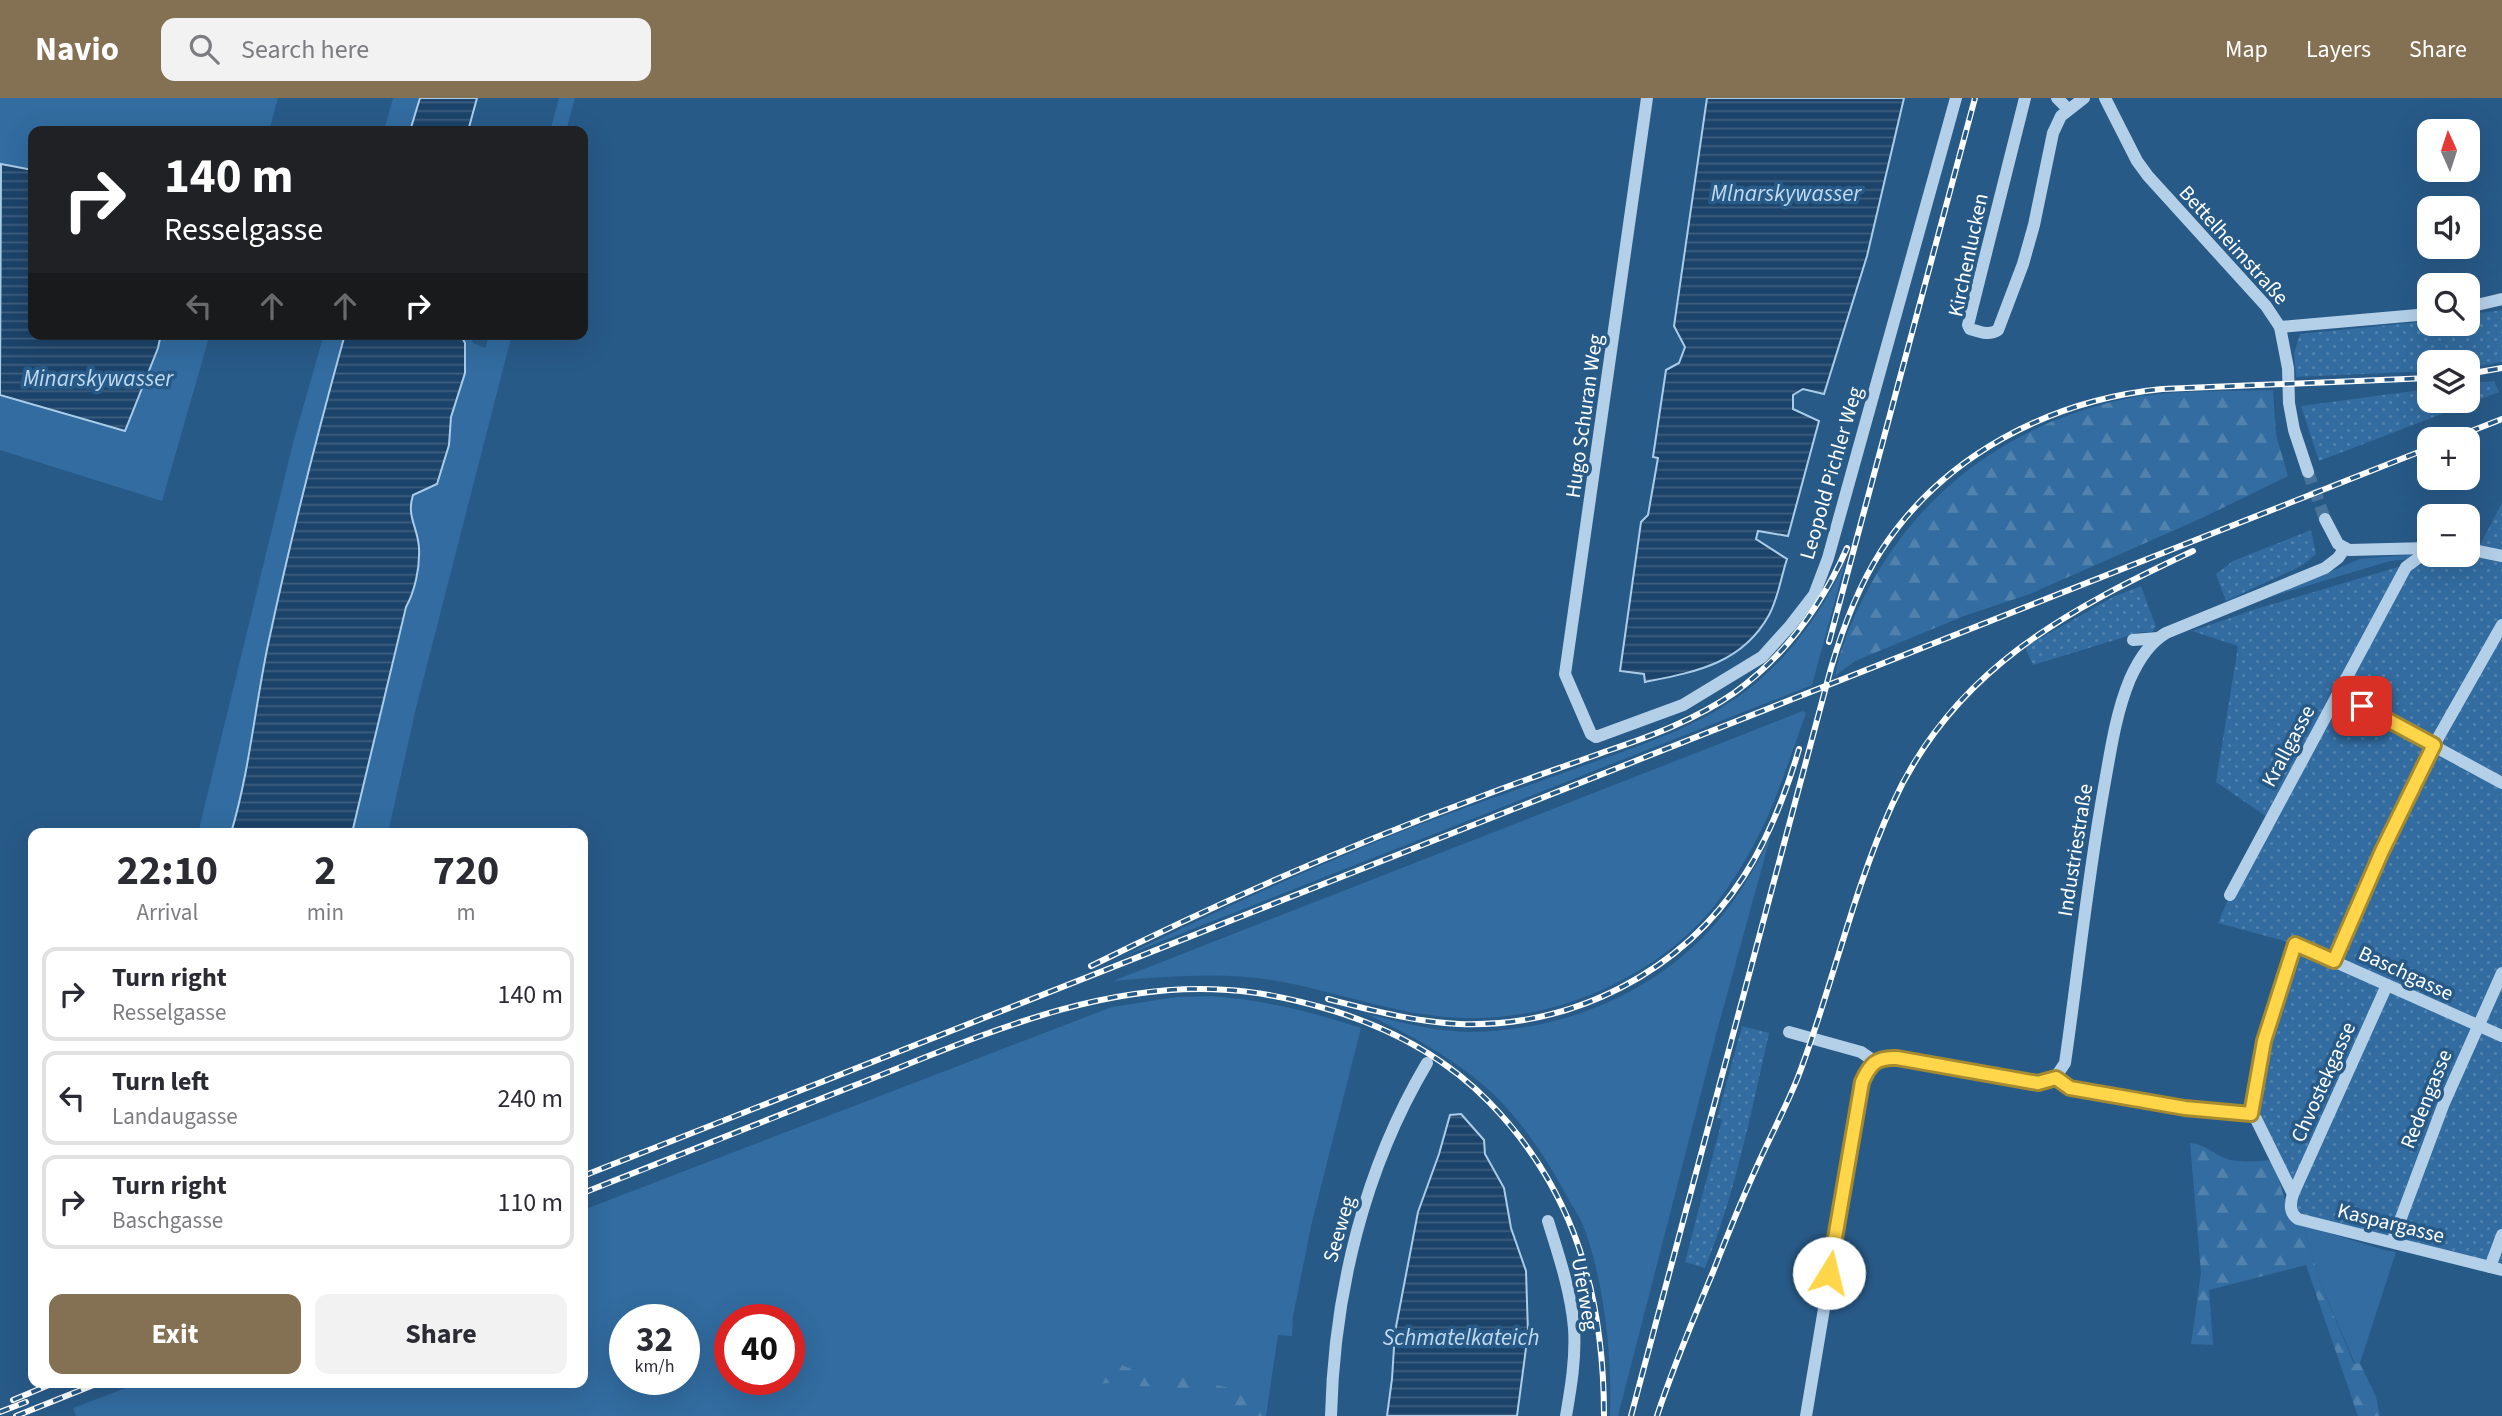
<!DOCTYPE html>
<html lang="en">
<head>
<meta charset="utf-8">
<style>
  :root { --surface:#fff; --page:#f2f2f3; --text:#2b2b33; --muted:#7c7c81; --line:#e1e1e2; --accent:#847053 }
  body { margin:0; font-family:"Source Sans 3",sans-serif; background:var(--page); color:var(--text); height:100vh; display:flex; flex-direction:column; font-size:26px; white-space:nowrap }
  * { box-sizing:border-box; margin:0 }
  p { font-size:23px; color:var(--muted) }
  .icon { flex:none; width:38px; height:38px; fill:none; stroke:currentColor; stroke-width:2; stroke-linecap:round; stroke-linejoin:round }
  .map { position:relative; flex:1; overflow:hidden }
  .drawer { position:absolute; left:28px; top:730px; width:560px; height:560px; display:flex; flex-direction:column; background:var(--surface); border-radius:14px; box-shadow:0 7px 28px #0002 }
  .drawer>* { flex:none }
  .guide { position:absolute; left:28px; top:28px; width:560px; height:214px; border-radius:14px; box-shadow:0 7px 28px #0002; background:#202124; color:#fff; overflow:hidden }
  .needle { width:46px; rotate:357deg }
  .fabs { position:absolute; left:2417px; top:21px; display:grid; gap:14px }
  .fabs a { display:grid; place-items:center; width:63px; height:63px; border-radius:14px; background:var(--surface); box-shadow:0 7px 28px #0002; font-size:35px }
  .speed { position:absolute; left:609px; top:1206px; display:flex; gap:14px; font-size:35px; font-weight:700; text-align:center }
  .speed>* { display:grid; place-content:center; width:91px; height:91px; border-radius:50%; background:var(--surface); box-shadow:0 7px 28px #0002; line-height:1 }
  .speed small { font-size:18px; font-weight:400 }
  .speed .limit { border:10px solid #d22; background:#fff; color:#111 }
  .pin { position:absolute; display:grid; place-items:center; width:60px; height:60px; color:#fff; margin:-30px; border-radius:14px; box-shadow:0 4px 10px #0006 }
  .me { position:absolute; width:77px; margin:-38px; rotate:9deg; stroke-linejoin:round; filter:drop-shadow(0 0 5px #0008) }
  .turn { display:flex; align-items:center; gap:24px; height:147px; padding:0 21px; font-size:32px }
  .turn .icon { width:91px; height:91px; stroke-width:2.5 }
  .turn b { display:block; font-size:49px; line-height:60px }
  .lanes { display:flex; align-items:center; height:66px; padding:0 21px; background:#0003; justify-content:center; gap:35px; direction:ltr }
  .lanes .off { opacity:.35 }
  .eta { display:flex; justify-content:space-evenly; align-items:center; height:119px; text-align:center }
  .eta b { font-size:42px; font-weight:700; line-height:49px }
  .action { display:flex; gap:14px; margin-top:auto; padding:14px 21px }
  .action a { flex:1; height:80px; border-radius:14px; background:var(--accent); color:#fff; font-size:28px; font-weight:700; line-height:80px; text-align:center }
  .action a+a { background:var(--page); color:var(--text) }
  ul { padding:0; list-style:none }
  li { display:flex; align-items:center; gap:21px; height:94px; margin:0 14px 10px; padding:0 7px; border:4px solid var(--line); border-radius:14px }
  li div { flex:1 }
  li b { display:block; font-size:26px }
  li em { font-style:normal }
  header { display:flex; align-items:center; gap:42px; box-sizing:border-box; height:98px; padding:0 35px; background:var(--accent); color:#fff }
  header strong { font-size:33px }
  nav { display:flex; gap:38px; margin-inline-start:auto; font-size:24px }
  .search { width:490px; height:63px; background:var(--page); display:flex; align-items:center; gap:18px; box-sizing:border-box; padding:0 24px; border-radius:14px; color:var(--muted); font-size:26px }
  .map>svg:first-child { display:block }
  .green { fill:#326ca0; fill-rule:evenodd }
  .forest { fill:url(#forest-firs) }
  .garden { fill:url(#garden-dots) }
  .water { fill:url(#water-rules); stroke:#a9cce9; stroke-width:2 }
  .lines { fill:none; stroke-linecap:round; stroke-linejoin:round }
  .minor-tunnel { stroke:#48739a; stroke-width:12; stroke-dasharray:12 6; stroke-linecap:butt }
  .minor { stroke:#b4d0e9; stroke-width:12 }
  .rail-casing { stroke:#fff; stroke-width:6 }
  .rail { stroke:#285a88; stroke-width:3.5; stroke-dasharray:10; stroke-linecap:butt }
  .route-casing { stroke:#a68a30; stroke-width:18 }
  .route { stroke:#ffd54a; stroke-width:12 }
  .labels { text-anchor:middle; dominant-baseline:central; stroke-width:7; stroke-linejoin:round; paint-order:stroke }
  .street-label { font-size:21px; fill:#fff; stroke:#285a88 }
  .water-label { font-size:23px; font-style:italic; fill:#c0daf0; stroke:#285a88 }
</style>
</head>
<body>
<header>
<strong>Navio</strong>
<div class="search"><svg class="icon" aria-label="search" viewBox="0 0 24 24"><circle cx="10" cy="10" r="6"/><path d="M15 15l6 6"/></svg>Search here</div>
<nav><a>Map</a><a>Layers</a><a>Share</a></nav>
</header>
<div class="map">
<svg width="2502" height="1318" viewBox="0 0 2502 1318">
  <defs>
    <pattern id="forest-firs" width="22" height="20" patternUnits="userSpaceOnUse" patternTransform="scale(1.75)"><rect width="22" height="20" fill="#326ca0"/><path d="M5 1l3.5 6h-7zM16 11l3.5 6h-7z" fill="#5182ae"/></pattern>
    <pattern id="garden-dots" width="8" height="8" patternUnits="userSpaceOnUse" patternTransform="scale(1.75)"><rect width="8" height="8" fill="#326ca0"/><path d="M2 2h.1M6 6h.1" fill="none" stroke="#5182ae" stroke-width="1.8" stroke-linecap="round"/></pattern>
    <pattern id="water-rules" width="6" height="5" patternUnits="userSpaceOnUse" patternTransform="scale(1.75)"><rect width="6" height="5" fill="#1c4369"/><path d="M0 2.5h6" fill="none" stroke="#3e5f80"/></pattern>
  </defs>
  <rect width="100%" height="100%" fill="#285a88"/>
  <!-- green -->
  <g class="green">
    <path d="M0 0H278L269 33H33V72L2 66 0 69Z"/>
    <path d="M393 0H420L410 33H384Z"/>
    <path d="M559 0H575L566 33H550Z"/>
    <path d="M161 236H210L162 403 0 352V297L125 333 158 250Z"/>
    <path d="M324 236H345C317 337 291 439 269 542 255 606 250 672 231 735H198L294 341Z"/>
    <path d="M460 236H469L473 245 485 250 490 236H512L416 610 388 735H352L406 509 413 496 419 450 409 410 413 397 449 347 451 319 465 275V245Z"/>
    <path d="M2415 456 2413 461 2390 463 2270 499 2360 461Z"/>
    <path d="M1846 462 1812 587 1119 860C1213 815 1308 771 1405 732 1467 708 1531 687 1594 664 1650 644 1710 624 1756 585 1796 551 1824 510 1846 462Z"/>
    <path d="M1803 613 1806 615C1790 659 1776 706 1753 748 1737 778 1713 814 1687 837 1626 891 1546 922 1464 920 1404 918 1346 897 1288 885 1230 873 1172 878 1113 883Z"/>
    <path d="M1770 740 1717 933 1618 1318H1610C1612 1259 1605 1191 1586 1135 1582 1123 1575 1112 1569 1102 1545 1057 1516 1013 1476 981 1443 954 1405 935 1367 916 1400 924 1436 934 1471 934 1563 933 1656 895 1716 825 1738 800 1755 770 1770 740Z"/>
    <path d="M1210 898C1265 902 1308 913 1361 930L1312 1124 1293 1218 1292 1238 1278 1237 1266 1318H76L73 1310 139 1285 583 1284V1112L1112 909 1177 899ZM625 1222H684V1281H625ZM730 1222H789V1281H730Z"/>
    <path d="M2303 1127 2384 1152 2396 1154 2360 1265 2355 1266 2320 1184Z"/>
  </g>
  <!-- forest -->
  <g class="forest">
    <path d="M2273 292 2276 337 2288 378 2202 420 2030 496 1964 518 1855 563 1835 578C1839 552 1852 523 1864 499 1918 393 2009 326 2125 301 2172 291 2224 294 2273 292Z"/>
    <path d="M2190 1045C2205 1046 2213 1056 2227 1061 2241 1065 2258 1063 2273 1062L2290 1119 2303 1127 2320 1184 2354 1266 2360 1265 2376 1299 2380 1318H2358L2306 1167 2209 1192 2213 1247 2191 1246 2201 1175Z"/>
    <path d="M1122 1267 1128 1270 1135 1267 1253 1296 1264 1318H1235L1223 1303 1199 1295 1194 1306 1179 1305 1159 1289 1139 1288 1131 1280 1124 1284 1094 1286 1095 1269Z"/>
  </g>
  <!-- garden -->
  <g class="garden">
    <path d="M2502 212V264L2468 270V264H2429V273L2296 279 2294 255 2300 236 2429 223V226H2468V217Z"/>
    <path d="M2494 283 2499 294 2319 363 2301 308 2429 291V303H2468V286Z"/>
    <path d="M2502 405V1172L2298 1121 2251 1016 2295 846 2218 825 2230 797 2270 721 2216 684 2238 548 2192 533 2256 511 2398 469 2472 462Z"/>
    <path d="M2311 432 2316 456 2303 467 2226 503 2216 476 2233 463Z"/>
    <path d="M2141 488 2156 529 2152 534H2141L2033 567 2025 549 2113 499Z"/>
    <path d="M1742 928 1769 935C1751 1014 1736 1094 1705 1170L1685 1164 1722 1022 1717 1020Z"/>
  </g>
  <!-- water -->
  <g class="water">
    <path d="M420 0H477L468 33H410Z"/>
    <path d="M1707 0H1904L1867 158 1824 296 1803 291 1793 297V311L1819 323 1788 438 1758 433 1756 441 1787 461C1781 479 1778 501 1769 517 1742 566 1695 574 1645 584L1644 576 1620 573 1641 424 1648 417 1658 360 1653 359 1666 272 1679 265 1685 249 1674 228Z"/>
    <path d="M1 66 33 72V236H161L158 250 125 333 0 297Z"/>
    <path d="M345 236H460L465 245V275L451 319 449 347 437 386 413 397C406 419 418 429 419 450 420 469 415 493 406 509L352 735H231C250 672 255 606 269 542 291 439 317 337 345 236Z"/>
    <path d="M1461 1016 1484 1042 1485 1056 1504 1090 1511 1130 1526 1173 1528 1235 1517 1318H1387L1392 1281 1395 1234 1418 1114 1439 1056 1450 1017Z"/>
  </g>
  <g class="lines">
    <!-- minor-tunnel -->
    <path class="minor-tunnel" d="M2308 374 2325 421"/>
    <!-- minor -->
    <g class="minor">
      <path d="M1647 0 1565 576 1591 636 1596 639 1683 607 1762 559 1790 528 1814 497 1828 460 1956 0"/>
      <path d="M2025 0 1968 227 1970 231C1980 234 1989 238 1998 232L2023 166 2034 127 2053 35 2061 18 2084 0"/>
      <path d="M2057 0 2068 11"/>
      <path d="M2105 0 2137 63 2148 78 2266 208 2280 229 2288 270 2289 305 2294 332 2308 374"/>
      <path d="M2468 209 2502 201"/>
      <path d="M2280 229 2429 216"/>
      <path d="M2325 421 2338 446 2349 452 2429 450"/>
      <path d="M2468 451 2502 458"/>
      <path d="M2133 542 2158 540"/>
      <path d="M2338 596 2502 685"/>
      <path d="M2230 797 2406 469 2429 452"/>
      <path d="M2334 863 2382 753 2434 647 2502 527"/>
      <path d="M2387 887 2293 1096C2290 1105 2289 1115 2298 1121L2502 1172"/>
      <path d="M1789 934 1861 954 1874 963"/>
      <path d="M1874 963 1885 959 1897 960 2038 985 2055 980 2065 965C2078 875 2087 785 2103 695 2110 657 2115 617 2130 581 2138 563 2149 545 2166 535L2325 470 2338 460 2345 450"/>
      <path d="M2055 980 2070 990 2185 1010 2251 1016"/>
      <path d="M2293 1096 2256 1021 2251 1016 2264 943 2295 846 2502 938"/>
      <path d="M1548 1123C1559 1158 1571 1194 1574 1230 1576 1260 1571 1289 1566 1318"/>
      <path d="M2392 1144 2444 1005 2502 875"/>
      <path d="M2490 1169 2502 1137"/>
      <path d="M1331 1318C1334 1195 1364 1071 1427 965"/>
      <path d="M1806 1318 1862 984 1874 963"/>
    </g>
    <!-- rail casing -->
    <g class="rail-casing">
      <g id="rail">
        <path d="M2468 276 2502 270"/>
        <path d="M2451 341 2502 321"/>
        <path d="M1829 544 1975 0"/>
        <path d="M1091 868C1218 805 1347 748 1480 699 1521 683 1563 669 1604 654 1649 639 1695 622 1734 595 1785 558 1822 507 1847 450"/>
        <path d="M1328 901C1371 912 1415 924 1459 926 1573 930 1682 874 1744 778 1769 739 1786 695 1799 651"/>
        <path d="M583 1078 2429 350"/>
        <path d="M583 1095C673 1060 763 1024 853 988 971 942 1098 882 1228 892 1263 894 1297 902 1331 912 1390 930 1446 960 1489 1004 1575 1092 1604 1198 1604 1318"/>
        <path d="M13 1302 56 1284"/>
        <path d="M0 1314 26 1304"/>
        <path d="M16 1318 101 1284"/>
        <path d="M1631 1318 1831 570C1843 529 1858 489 1881 453 1943 357 2051 302 2162 291L2429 280"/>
        <path d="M1657 1318C1673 1269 1693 1222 1713 1174 1727 1138 1742 1101 1758 1066 1771 1037 1786 1009 1798 979 1832 890 1852 795 1892 707 1953 572 2065 513 2193 453"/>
      </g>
    </g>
    <!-- rail -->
    <use href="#rail" class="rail"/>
  </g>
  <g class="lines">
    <!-- route casing -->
    <g class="route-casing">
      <path id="route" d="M1829 1175 1862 984C1870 966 1876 959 1897 960L2038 985 2056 980 2070 990 2185 1010 2251 1016 2264 943 2295 846 2334 863 2382 753 2434 647 2362 608"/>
    </g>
    <!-- route -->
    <use href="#route" class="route"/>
  </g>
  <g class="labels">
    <!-- street labels -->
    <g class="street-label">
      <text transform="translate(2234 147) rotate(48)">Bettelheimstraße</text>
      <text transform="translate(1968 157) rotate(-78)">Kirchenlucken</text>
      <text transform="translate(1584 318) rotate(-82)">Hugo Schuran Weg</text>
      <text transform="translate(1831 375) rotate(-74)">Leopold Pichler Weg</text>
      <text transform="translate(2288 648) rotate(-62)">Krallgasse</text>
      <text transform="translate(2075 752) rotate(-81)">Industriestraße</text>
      <text transform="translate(2406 875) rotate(25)">Baschgasse</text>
      <text transform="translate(2323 984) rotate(-66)">Chvostekgasse</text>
      <text transform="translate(2426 1001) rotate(-68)">Redengasse</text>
      <text transform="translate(2391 1125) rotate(14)">Kaspargasse</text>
      <text transform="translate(1339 1131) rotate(-74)">Seeweg</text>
      <text transform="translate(1585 1196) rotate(80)">Uferweg</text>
    </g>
    <!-- water labels -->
    <g class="water-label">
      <text x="1786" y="95">Mlnarskywasser</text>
      <text x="98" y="280">Minarskywasser</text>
      <text x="1461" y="1239">Schmatelkateich</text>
    </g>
  </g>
</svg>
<div class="fabs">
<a><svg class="needle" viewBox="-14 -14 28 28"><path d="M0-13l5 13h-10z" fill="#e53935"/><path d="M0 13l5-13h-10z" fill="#7c7c81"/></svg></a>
<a><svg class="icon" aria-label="sound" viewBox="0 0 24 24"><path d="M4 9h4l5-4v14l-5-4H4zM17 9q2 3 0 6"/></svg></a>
<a><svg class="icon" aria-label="search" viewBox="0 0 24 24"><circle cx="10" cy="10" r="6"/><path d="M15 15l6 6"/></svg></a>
<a><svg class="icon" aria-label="layers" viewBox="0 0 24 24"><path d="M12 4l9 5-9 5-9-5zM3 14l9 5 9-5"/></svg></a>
<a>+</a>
<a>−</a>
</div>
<div class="speed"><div>32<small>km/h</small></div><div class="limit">40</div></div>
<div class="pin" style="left:2362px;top:608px;background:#d93025"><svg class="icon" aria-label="arrive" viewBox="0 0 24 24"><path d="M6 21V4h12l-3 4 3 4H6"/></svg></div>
<svg class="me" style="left:1829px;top:1175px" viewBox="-20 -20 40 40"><circle r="19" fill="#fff"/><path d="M0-13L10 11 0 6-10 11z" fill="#ffd54a"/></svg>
<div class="guide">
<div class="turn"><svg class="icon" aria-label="right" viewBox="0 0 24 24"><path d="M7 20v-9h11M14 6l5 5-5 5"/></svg><div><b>140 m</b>Resselgasse</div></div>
<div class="lanes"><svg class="icon off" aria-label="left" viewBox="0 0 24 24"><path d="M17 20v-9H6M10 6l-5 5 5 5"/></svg><svg class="icon off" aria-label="ahead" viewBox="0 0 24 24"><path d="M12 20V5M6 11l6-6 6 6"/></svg><svg class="icon off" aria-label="ahead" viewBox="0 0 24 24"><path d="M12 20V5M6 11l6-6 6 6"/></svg><svg class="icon" aria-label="right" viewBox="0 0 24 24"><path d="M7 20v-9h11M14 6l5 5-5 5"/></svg></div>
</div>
<section class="drawer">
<div class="eta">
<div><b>22:10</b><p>Arrival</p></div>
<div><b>2</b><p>min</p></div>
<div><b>720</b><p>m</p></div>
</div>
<ul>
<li><svg class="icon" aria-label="right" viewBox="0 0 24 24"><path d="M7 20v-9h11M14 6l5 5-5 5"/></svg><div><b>Turn right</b><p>Resselgasse</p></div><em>140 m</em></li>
<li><svg class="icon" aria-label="left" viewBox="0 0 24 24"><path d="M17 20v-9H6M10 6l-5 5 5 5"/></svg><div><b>Turn left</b><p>Landaugasse</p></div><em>240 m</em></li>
<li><svg class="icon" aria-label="right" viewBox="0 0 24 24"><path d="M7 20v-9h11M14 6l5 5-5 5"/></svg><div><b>Turn right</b><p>Baschgasse</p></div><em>110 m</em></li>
</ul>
<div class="action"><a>Exit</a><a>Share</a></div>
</section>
</div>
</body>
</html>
